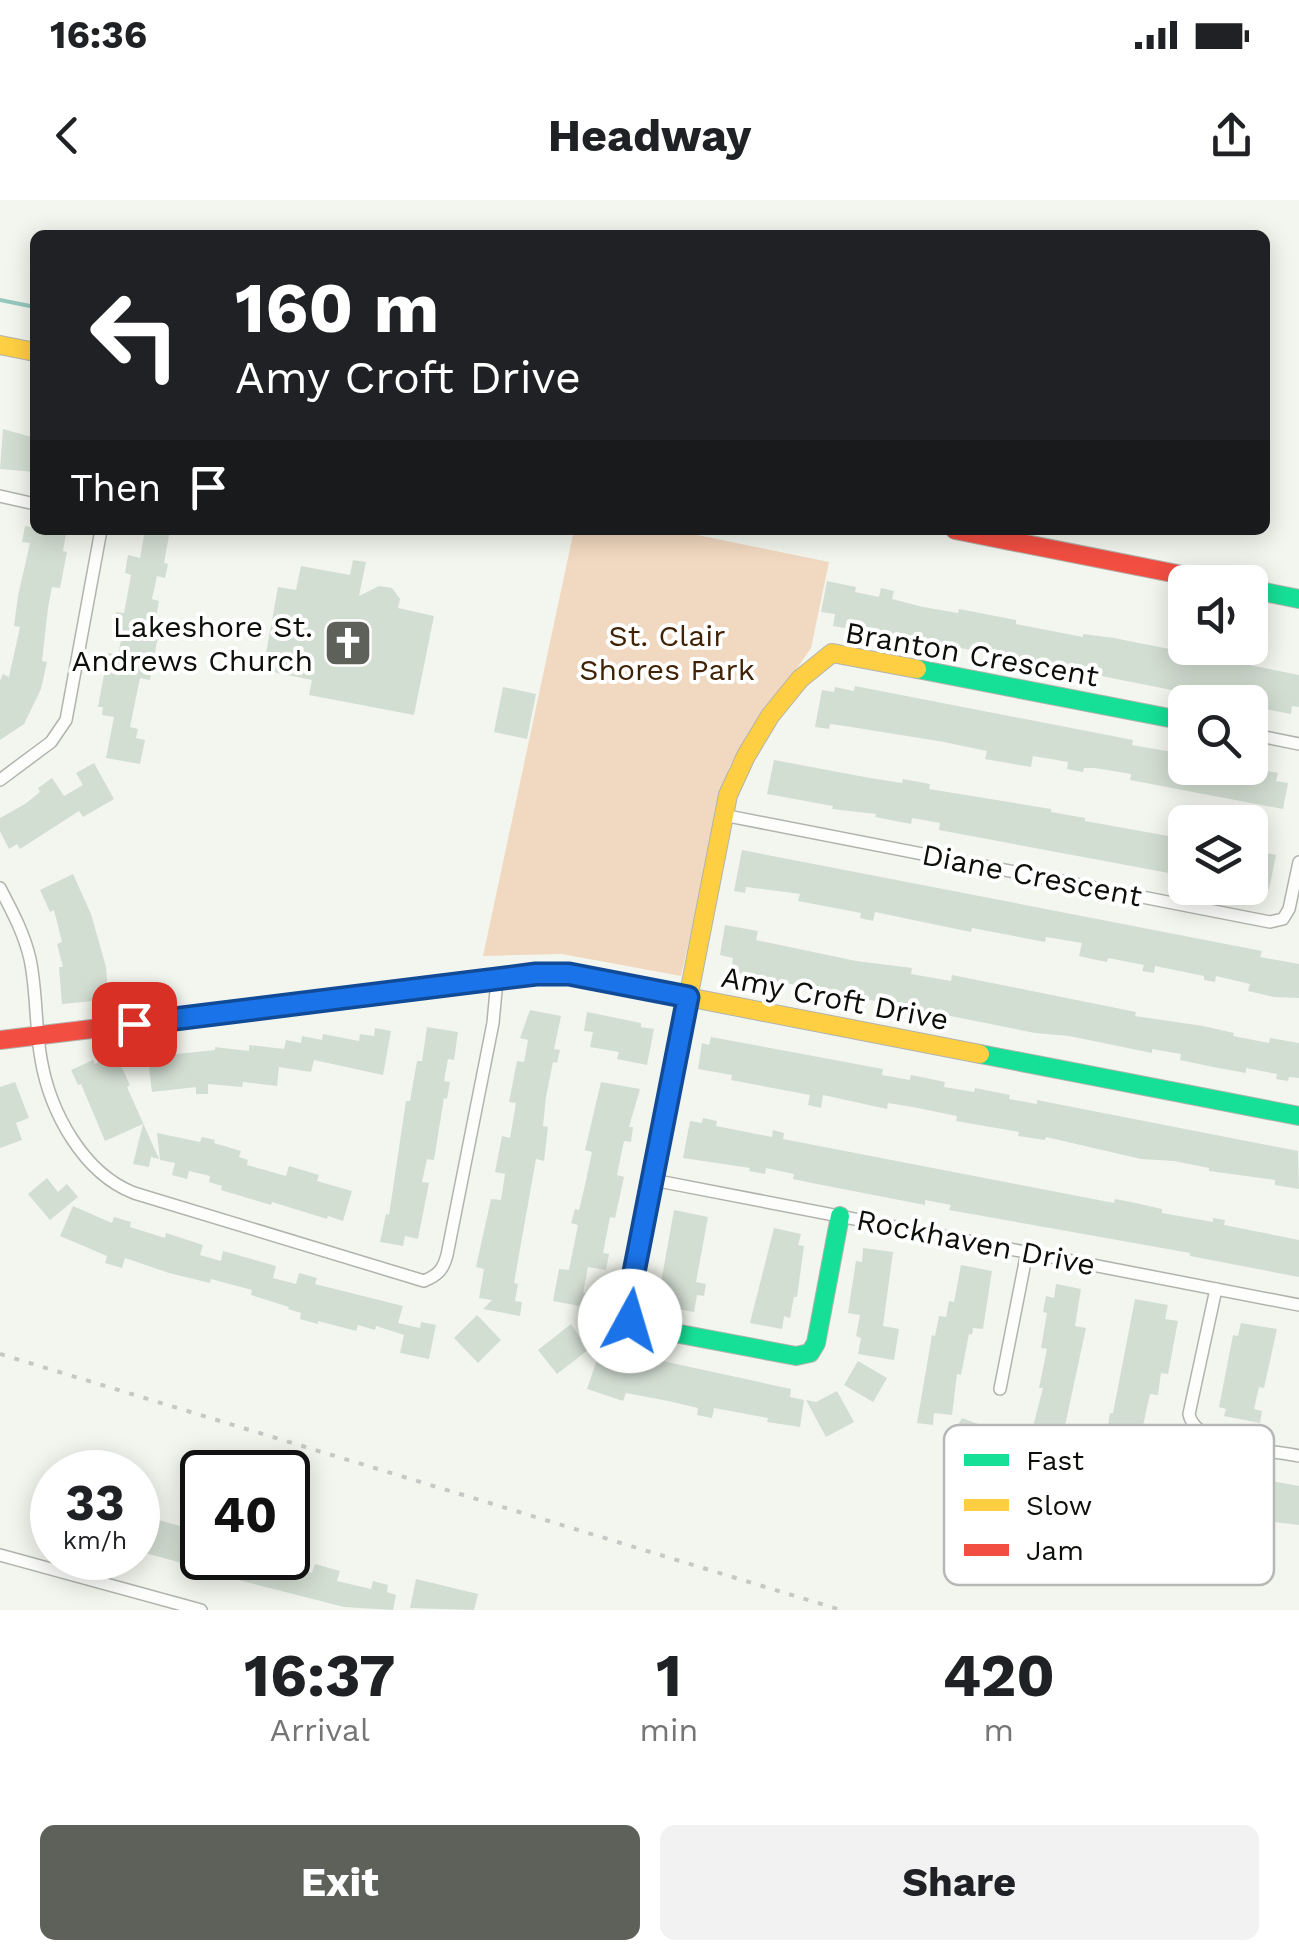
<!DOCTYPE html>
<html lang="en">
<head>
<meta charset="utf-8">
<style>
  :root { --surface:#fff; --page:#f2f2f2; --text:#202124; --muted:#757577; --accent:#5e605a }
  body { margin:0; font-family:"Work Sans",sans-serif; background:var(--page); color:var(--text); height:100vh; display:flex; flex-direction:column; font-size:38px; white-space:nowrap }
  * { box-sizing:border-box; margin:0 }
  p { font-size:32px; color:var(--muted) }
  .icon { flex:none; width:55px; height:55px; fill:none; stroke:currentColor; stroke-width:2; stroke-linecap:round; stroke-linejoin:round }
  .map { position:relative; height:1410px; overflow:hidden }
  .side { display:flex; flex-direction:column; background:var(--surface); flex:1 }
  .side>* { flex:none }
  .hud { position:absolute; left:30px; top:30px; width:1240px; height:305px; border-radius:15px; box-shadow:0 5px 25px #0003; background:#202124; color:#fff; overflow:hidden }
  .tools { position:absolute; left:1168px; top:365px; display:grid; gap:20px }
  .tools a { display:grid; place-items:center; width:100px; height:100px; border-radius:15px; background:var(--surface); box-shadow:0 5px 25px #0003; font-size:50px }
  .speed { position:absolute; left:30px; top:1250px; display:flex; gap:20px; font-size:50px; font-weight:700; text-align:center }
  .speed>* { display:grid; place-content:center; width:130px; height:130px; border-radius:50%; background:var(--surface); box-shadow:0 5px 25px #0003; line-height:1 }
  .speed small { font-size:25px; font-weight:400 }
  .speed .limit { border:5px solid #111; border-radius:15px; background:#fff; color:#111 }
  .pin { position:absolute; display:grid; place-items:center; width:85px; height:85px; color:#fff; margin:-42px; border-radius:20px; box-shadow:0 5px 15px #0006 }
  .me { position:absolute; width:110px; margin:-55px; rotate:6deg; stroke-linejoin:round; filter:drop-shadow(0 0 8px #0008) }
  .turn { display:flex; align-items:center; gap:35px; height:210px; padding:0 40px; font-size:45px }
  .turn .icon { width:130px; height:130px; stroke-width:2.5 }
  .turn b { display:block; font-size:70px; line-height:85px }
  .then { display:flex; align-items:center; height:95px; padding:0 40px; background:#0003; gap:20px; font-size:38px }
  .eta { display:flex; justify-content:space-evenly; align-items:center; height:170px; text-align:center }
  .eta b { font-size:60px; font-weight:700; line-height:70px }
  .cta { display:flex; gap:20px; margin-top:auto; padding:20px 40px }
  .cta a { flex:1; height:115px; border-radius:15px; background:var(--accent); color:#fff; font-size:40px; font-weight:700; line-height:115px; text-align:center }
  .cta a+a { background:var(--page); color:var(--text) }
  .status { display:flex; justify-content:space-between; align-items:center; height:70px; padding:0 50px; background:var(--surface); direction:ltr }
  .status svg { height:28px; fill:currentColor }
  header { display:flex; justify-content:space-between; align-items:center; height:130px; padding:0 40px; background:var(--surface); font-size:45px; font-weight:700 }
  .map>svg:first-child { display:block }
  .green { fill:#f1d8c0 }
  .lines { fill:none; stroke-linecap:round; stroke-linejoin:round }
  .stream { stroke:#96c9be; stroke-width:4 }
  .building { fill:#d3ded2 }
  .street-casing { stroke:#b1b3ad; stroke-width:14 }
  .fast-casing { stroke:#b1b3ad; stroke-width:20 }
  .slow-casing { stroke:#b1b3ad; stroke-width:20 }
  .jam-casing { stroke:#b1b3ad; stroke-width:20 }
  .street { stroke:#fdfefc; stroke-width:11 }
  .fast { stroke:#16e098; stroke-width:18 }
  .slow { stroke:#ffcf43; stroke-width:18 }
  .jam { stroke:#f24e42; stroke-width:18 }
  .rail { stroke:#c7c7c5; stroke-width:4; stroke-dasharray:5 10; stroke-linecap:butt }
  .route-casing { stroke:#114b97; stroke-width:25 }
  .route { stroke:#1a73e8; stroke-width:18 }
  .labels { text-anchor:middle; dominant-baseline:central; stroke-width:8; stroke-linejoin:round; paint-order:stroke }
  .poi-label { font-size:30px; fill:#0d0f0a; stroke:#fff; text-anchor:end }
  .park-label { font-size:30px; fill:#412204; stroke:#fff }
  .street-label { font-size:30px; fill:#0d0f0a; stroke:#fff }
  .key { fill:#fff; stroke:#b6b7b6; stroke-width:2.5 }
  .key-label { font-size:28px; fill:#0d0f0a }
</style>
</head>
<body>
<div class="status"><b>16:36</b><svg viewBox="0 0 49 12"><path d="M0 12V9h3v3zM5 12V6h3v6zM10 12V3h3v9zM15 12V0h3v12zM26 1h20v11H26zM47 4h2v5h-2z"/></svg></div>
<header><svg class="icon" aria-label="back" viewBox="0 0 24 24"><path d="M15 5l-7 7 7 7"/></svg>Headway<svg class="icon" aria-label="share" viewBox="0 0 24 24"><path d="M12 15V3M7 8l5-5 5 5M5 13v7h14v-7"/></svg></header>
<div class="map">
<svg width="1299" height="1410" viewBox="0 0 1299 1410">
  <rect width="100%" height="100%" fill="#f3f6ee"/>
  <!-- green -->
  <path class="green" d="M574 330H673L829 362 811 448 729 567 681 776 562 754 483 756Z"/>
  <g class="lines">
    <!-- stream -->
    <path class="stream" d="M0 100 35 107"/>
  </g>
  <!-- building -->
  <g class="building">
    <path d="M3 229 35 238V272L0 269Z"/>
    <path d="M25 326 66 333 63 351 67 352 60 388 52 387 48 408 42 461 47 462 41 489 24 524 0 540V481L3 474 9 477 20 427 14 426 18 396 30 343 22 342Z"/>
    <path d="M145 330H170L164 363 168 364 165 378 157 376 152 399 159 401 155 423 165 425 163 437 158 436 150 480 140 478 130 527 138 529 136 538 145 540 140 564 106 558 114 517 102 515 103 507H98L108 453 118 455 123 430 113 428 116 412 124 413 131 375 125 373 128 355 140 358Z"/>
    <path d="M353 360 366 362 359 396 379 386 392 388 400 399 398 408 434 416 414 515 309 495 312 480 263 470 278 387 296 390 301 366 350 375Z"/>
    <path d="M827 381 856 387 855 392 879 397 881 388 894 391 892 399 923 407 958 413 959 409 1016 420V424L1083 437V434L1114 438 1299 475V507L1292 506 1291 514 1250 506V502H1232L875 431 874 433 833 426 835 414 821 412Z"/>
    <path d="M855 486 1133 540 1132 545 1184 554 1185 568H1251L1278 573 1276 581 1288 583 1283 609 1130 580 1131 574 1095 568H1084L1083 572 1067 569 1068 562 1033 556 1031 567 985 559 987 551 944 542 845 526 830 524 829 529 815 527 822 490 834 492 835 487 854 491Z"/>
    <path d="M503 487 536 494 527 539 494 532Z"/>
    <path d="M774 560 870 578 902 583 903 579 930 584 929 589 1051 609V612L1085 618V621L1185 639V676L939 630 940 623 912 618 911 624 875 617 876 614 832 609 833 606 767 594Z"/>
    <path d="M94 563 114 599 83 617 79 611 20 649 17 644 9 649 0 631V618L25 604 40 592 38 588 52 578 64 596 83 585 76 573Z"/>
    <path d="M742 650 1262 751 1260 757 1299 764V798L1274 797 1248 791 1250 784 1216 776 1215 782 1204 780V776L1155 766 1154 773 1142 771 1144 765 1108 758 1107 762 1092 759 1079 756 1082 743 1046 737 1045 742 972 728 971 732 875 712 873 721 860 718 861 713 798 701 800 694 746 687 745 693 734 691Z"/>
    <path d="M1250 650 1276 655 1269 689 1250 685Z"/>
    <path d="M73 674 91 714 106 767 108 792H104L105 800 62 804 59 767H63L57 744 62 742 54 710 50 712 40 690Z"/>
    <path d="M725 725 758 731 756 740 856 761 912 768 911 774 951 781 952 775 1136 812 1135 816 1203 826 1234 833 1233 836 1269 843 1270 838 1299 843V878L1289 877 1288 881 1276 879 1277 874 1246 868V873L1213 867 1180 860 1181 854 1152 849V853L1069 836 1035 833 731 772 733 758 720 755Z"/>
    <path d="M530 810 561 816 554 849 560 850 557 863 553 862 546 897 543 926 548 927 544 961 536 959 514 1083 518 1084 515 1101 522 1102 520 1116 483 1109 492 1100 479 1098 484 1069 476 1067 491 999 501 1000 505 974 495 972 502 936 510 938 516 903 509 902 517 861 524 862 528 840 520 838Z"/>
    <path d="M587 812 641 823V827L654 829 647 865 617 859 619 852 590 847 593 832 584 831Z"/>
    <path d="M427 827 458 832 454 860 448 859 444 881 450 882 447 899 444 898 434 960 427 959 422 982 429 983 418 1039 405 1036 403 1046 380 1042 386 1014 389 1015 406 901H410L417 861H422Z"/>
    <path d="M375 828 391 831 383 875 314 860 311 872 279 867 277 886 243 882 242 887 208 884V894H196V887L152 892 148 857 215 850V847L249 851V845L284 849 286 840 301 843 302 836 322 840 323 834 359 841 360 834 374 836Z"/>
    <path d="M711 837 883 869 882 875 910 880 911 875 926 878 945 882 944 887 974 892 975 888 1010 895 1009 899 1037 904V900L1052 903 1298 951 1299 989 1275 985V980L1209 971V968L1174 961 1141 959 1046 937 1045 940 1018 936 1019 932 956 921 957 916 913 907 888 903 887 909 823 895 821 908 808 905 810 895 731 880 732 875 698 869 702 843 709 845Z"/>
    <path d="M110 857 113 865 119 862 130 885 127 887 159 959 151 957 149 967 133 964 143 924 105 941 81 884 78 885 71 870 93 860 95 864Z"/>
    <path d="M15 882 29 918 16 923 22 940 0 948V887Z"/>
    <path d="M601 882 640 889 629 927H633L631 942 624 941 617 975 624 977 615 1018 610 1017 603 1053 609 1054 606 1070 588 1067 583 1093H587L585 1107 553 1101 559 1069 569 1070 578 1025 571 1023 575 1009 579 1010 585 985 592 952 585 950Z"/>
    <path d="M703 918 717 921 716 926 772 937 773 930 784 933 783 939 1114 1003 1115 999 1131 1002 1162 1009V1013L1213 1022V1018L1225 1020 1224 1025 1299 1040V1077L1190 1056V1053L949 1010 951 1005 925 1000V1005L812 983 793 979 794 974 766 968 765 974 749 971 750 968 683 958 690 921 702 923Z"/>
    <path d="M157 933 200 942 202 937 215 940 214 943 241 951 239 957 248 960 247 965 286 976 289 966 319 975 317 981 352 991 343 1021 328 1016 327 1019 272 1002 271 1005 221 990 222 986 209 982 210 976 189 971 187 979 172 975 175 963 160 960Z"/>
    <path d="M47 978 58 992 67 984 78 997 50 1020 28 994Z"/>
    <path d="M73 1006 112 1023 114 1017 131 1022 130 1027 165 1038 166 1033 203 1045 200 1055 221 1061 223 1051 276 1066 273 1078 296 1084 299 1073 317 1078 315 1084 403 1106 398 1123 420 1128 421 1122 436 1125 429 1159 400 1153 404 1135 376 1126 375 1130 358 1125 356 1131 318 1121V1124L300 1119 301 1113 288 1109 289 1107 251 1095 252 1090 211 1079 210 1083 169 1073 125 1058 122 1068 105 1063 107 1056 60 1036Z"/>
    <path d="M674 1010 708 1017 696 1082 706 1084 704 1096 697 1095 694 1112 657 1105Z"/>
    <path d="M774 1028 801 1034 798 1045 804 1046 797 1097H794L790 1118 784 1116 782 1129 750 1123Z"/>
    <path d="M863 1048 893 1052 883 1126 899 1129 894 1160 858 1154 861 1138 856 1136 860 1115 848 1113 856 1061 862 1062Z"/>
    <path d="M961 1065 992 1071 983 1129 973 1128 972 1135 969 1134 961 1175 957 1174 952 1215 934 1213 933 1225 917 1223 932 1135 935 1136 939 1116 946 1117 949 1101 954 1102Z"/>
    <path d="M1056 1084 1081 1089 1075 1126 1086 1128 1063 1235 1033 1227 1043 1188H1039L1047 1149 1041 1148 1047 1113 1043 1112 1046 1096 1054 1098Z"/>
    <path d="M1135 1099 1168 1105 1165 1119 1178 1121 1168 1174 1161 1173 1158 1195 1150 1194 1136 1257 1097 1253 1099 1231 1107 1232 1110 1213H1113Z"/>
    <path d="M477 1115 501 1140 478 1163 454 1138Z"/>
    <path d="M1241 1123 1277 1129 1264 1188 1259 1187 1254 1209 1262 1211 1260 1223 1224 1216 1226 1209 1219 1207 1233 1135 1238 1136Z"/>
    <path d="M571 1124 588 1150 557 1174 538 1150Z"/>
    <path d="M644 1157 791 1189 790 1197 804 1200 800 1227 767 1222 768 1218 714 1208 712 1218 697 1215 698 1208 668 1201 626 1193 623 1201 587 1189 597 1159 618 1167 621 1160 642 1167Z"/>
    <path d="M858 1161 887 1178 873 1202 844 1185Z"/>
    <path d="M837 1191 854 1222 826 1237 806 1200 816 1202Z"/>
    <path d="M962 1218 978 1224 972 1235 988 1232 967 1269 953 1261 958 1252 947 1246Z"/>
    <path d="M1189 1266 1299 1286V1325L1248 1319 1249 1314 1210 1308 1209 1317 1195 1314 1196 1306 1182 1304Z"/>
    <path d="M140 1315 195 1330 192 1349 202 1351V1358H251L312 1373 315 1364 340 1371 337 1381 371 1389 373 1381 388 1385 387 1392 396 1395 393 1410 344 1407 231 1378 233 1370 201 1362 200 1368 138 1351Z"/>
    <path d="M416 1379 478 1394 474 1410 410 1408Z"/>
  </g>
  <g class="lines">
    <!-- street casing -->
    <g class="street-casing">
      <g id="street">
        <path d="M0 296 35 304"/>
        <path d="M1250 534 1299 544"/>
        <path d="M0 580 51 542 66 520 101 330"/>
        <path d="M723 615 1270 722 1283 719 1289 709 1299 662"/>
        <path d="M0 688C12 711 24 733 30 759 37 792 35 826 41 859 50 912 83 973 134 993L424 1081C438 1075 443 1070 447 1055L493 823 497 780"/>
        <path d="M653 980 1299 1105"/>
        <path d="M1216 1089 1189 1214C1195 1247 1271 1250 1299 1256"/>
        <path d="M1000 1189 1027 1052"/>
        <path d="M0 1355 201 1410"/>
      </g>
    </g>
    <!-- fast casing -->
    <g class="fast-casing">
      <g id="fast">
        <path d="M1250 389 1299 399"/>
        <path d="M917 469 1185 521"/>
        <path d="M980 854 1299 916"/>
        <path d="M675 865 627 1108 630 1121 643 1127 796 1156 810 1153 816 1143 840 1016"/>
      </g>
    </g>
    <!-- slow casing -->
    <g class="slow-casing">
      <g id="slow">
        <path d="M0 145 35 152"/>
        <path d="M298 804 537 775 569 774 980 854"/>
        <path d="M675 865 728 595 746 556 770 516 800 479 832 453 917 469"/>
      </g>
    </g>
    <!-- jam casing -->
    <g class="jam-casing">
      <g id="jam">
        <path d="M955 330 1218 382"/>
        <path d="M0 840 298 804"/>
      </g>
    </g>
    <!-- street -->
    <use href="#street" class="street"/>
    <!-- fast -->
    <use href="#fast" class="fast"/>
    <!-- slow -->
    <use href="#slow" class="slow"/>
    <!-- jam -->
    <use href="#jam" class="jam"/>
    <!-- rail -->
    <path class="rail" d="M0 1154 841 1410"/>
  </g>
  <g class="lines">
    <!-- route casing -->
    <g class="route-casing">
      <path id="route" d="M134 824 536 774H569L688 797 627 1108 630 1121"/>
    </g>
    <!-- route -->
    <use href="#route" class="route"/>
  </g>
  <!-- icons -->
  <defs>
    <g id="church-square" transform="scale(2.5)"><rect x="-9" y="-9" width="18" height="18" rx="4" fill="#5e605a" stroke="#fff"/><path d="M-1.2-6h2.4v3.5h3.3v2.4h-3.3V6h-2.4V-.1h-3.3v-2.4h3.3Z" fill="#fff"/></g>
  </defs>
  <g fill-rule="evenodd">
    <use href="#church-square" x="348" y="443"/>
  </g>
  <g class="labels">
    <!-- poi labels -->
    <g class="poi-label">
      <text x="313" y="426">Lakeshore St.<tspan x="313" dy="34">Andrews Church</tspan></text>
    </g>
    <!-- park labels -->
    <g class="park-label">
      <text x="667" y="435">St. Clair<tspan x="667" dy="34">Shores Park</tspan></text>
    </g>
    <!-- street labels -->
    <g class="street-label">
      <text transform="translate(972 454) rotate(10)">Branton Crescent</text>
      <text transform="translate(1032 675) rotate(11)">Diane Crescent</text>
      <text transform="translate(835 798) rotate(11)">Amy Croft Drive</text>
      <text transform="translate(976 1042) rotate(11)">Rockhaven Drive</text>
    </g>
  </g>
  <!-- legend -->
  <rect x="944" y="1225" width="330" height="160" rx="15" class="key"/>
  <rect x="964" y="1254" width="45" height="12" fill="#16e098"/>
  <rect x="964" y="1299" width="45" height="12" fill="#ffcf43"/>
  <rect x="964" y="1344" width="45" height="12" fill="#f24e42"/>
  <g class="key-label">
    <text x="1026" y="1270">Fast</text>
    <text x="1026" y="1315">Slow</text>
    <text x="1026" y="1360">Jam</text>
  </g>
</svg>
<div class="tools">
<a><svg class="icon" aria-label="sound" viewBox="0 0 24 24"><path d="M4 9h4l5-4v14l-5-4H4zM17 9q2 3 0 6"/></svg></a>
<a><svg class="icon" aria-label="search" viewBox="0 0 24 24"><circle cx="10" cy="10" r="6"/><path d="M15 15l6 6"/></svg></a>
<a><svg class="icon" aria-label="layers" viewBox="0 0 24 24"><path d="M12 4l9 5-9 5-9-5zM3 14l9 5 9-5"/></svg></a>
</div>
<div class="speed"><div>33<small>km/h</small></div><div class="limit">40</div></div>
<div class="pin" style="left:134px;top:824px;background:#d93025"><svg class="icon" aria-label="arrive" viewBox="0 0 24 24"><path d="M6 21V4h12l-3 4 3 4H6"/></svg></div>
<svg class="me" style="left:630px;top:1121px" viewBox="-20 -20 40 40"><circle r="19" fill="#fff"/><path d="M0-13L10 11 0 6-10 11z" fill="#1a73e8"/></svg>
<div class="hud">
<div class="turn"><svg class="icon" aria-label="left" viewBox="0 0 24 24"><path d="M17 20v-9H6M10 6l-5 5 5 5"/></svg><div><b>160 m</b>Amy Croft Drive</div></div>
<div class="then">Then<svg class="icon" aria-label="arrive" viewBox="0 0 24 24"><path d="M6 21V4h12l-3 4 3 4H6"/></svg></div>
</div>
</div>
<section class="side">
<div class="eta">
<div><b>16:37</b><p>Arrival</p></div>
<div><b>1</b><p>min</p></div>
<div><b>420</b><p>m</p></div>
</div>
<div class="cta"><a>Exit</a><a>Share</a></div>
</section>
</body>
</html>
